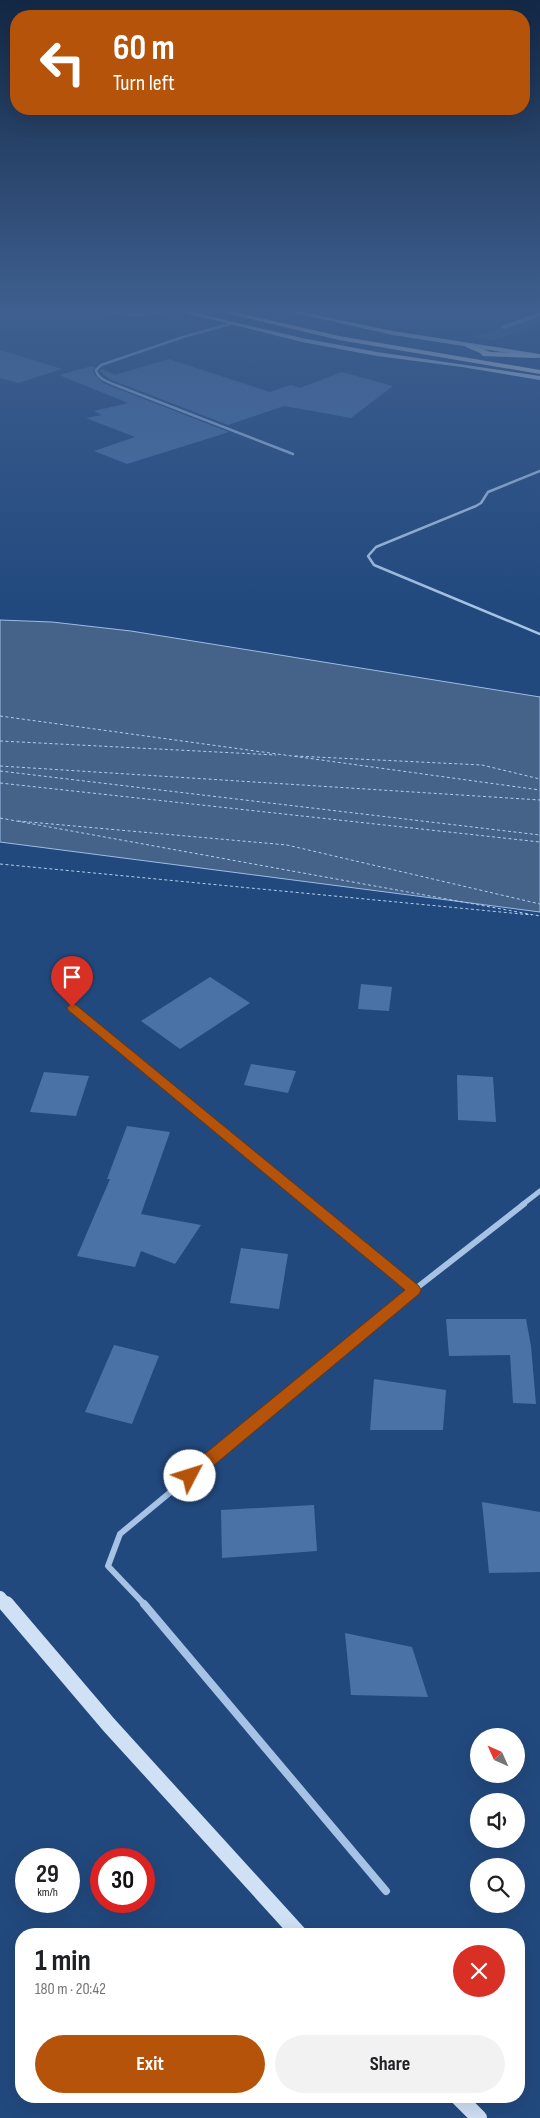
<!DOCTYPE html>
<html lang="en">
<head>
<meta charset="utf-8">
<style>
  :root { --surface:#fff; --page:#f2f2f2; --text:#202124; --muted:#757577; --accent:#b45309 }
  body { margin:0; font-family:"Sofia Sans Condensed",sans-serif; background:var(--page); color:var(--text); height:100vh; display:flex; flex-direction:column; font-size:19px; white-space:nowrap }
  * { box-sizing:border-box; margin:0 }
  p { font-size:16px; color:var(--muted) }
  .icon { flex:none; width:28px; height:28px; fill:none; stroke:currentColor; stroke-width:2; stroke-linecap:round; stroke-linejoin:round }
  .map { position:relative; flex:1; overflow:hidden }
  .details { position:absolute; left:15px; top:1928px; width:510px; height:175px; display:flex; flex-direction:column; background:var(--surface); border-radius:20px; box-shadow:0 5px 20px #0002 }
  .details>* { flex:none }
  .hud { position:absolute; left:10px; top:10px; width:520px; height:105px; border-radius:20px; box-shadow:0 5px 20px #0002; background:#b45309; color:#fff; overflow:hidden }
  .needle { width:32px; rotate:315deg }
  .fabs { position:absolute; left:470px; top:1728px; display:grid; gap:10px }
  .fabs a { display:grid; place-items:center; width:55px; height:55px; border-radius:50%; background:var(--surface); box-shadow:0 5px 20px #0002; font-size:25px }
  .speed { position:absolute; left:15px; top:1848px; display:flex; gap:10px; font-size:25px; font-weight:700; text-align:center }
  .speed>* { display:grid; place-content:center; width:65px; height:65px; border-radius:50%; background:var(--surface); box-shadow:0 5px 20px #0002; line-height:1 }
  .speed small { font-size:12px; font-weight:400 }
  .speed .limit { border:8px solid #d22; background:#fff; color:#111 }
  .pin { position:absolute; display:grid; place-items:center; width:42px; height:42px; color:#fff; margin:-51px -21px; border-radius:50% 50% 50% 0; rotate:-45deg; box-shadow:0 0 5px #0007 }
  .pin .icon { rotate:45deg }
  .me { position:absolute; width:55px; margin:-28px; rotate:50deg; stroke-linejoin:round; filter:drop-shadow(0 0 4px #0008) }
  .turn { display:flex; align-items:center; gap:18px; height:105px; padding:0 20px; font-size:22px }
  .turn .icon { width:65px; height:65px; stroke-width:2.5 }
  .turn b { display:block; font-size:35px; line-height:42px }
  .round { display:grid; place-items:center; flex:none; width:52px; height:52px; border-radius:26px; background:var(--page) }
  .head { display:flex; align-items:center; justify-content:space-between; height:85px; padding:0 20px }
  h1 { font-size:30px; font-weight:700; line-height:38px }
  .primary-button { display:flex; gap:10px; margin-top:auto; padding:10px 20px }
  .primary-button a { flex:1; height:58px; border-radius:30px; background:var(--accent); color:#fff; font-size:20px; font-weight:700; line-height:58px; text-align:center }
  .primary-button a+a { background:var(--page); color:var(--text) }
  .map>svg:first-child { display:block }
  .green { fill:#35629c }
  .water { fill:#456289; stroke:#9abde7 }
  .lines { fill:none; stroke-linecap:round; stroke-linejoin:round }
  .stream { stroke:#9abde7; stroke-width:4 }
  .ferry { stroke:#b1cdee; stroke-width:1; stroke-dasharray:3 2.5; stroke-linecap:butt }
  .building { fill:#4b72a7 }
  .service-far1 { stroke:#a6c3e6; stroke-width:2 }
  .service { stroke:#a6c3e6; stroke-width:2.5 }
  .minor-far3 { stroke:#a6c3e6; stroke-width:2.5 }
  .minor-far2 { stroke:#a6c3e6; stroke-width:5 }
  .minor-far1 { stroke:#a6c3e6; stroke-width:6 }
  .minor { stroke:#a6c3e6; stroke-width:8 }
  .secondary-far1 { stroke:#d0e0f5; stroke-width:12 }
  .secondary { stroke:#d0e0f5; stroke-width:16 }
  .primary { fill:#e8f0fd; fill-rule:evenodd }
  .motorway { fill:#fff; fill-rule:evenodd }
  .route { fill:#b45309; stroke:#753606 }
</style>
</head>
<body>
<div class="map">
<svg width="540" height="2118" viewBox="0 0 540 2118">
  <rect width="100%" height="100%" fill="#22497e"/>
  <!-- green -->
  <path class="green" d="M540 311V324L495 340 473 337Z"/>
  <!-- water -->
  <path class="water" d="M0 620 52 622 131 631 540 697V912L0 842Z"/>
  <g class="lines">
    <!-- stream -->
    <path class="stream" d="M504 327 540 314"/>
    <!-- ferry -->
    <g class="ferry">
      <path d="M0 716 540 790"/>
      <path d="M0 741 276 755"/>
      <path d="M295 756 482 765 540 779"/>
      <path d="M0 766 540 800"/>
      <path d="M0 771 540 835"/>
      <path d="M0 783 540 842"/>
      <path d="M0 818 540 916"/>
      <path d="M18 821 287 845 540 904"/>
      <path d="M0 864 532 915"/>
    </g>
  </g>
  <!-- building -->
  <g class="building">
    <path d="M0 350 62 369 18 383 0 378Z"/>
    <path d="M169 359 270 392 291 385 300 388 342 372 393 386 351 418 284 406 228 425 109 379 100 371 101 369 115 375Z"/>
    <path d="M92 366 95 367 93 370 95 375 103 383 229 432 127 464 94 451 135 437 86 418 102 415 94 411 128 403 59 375Z"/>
    <path d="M210 977 250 1003 180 1049 141 1021Z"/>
    <path d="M361 984 392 987 389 1011 358 1009Z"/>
    <path d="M251 1064 296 1071 288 1093 244 1085Z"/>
    <path d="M44 1072 89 1076 76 1116 30 1112Z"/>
    <path d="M457 1075 493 1077 496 1122 458 1120Z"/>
    <path d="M127 1126 170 1132 141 1214 201 1225 175 1264 141 1251 135 1267 77 1256 110 1179H107Z"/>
    <path d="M241 1248 288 1254 279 1309 230 1303Z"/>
    <path d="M446 1319H526L531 1346 536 1404 513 1403 510 1355 449 1356Z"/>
    <path d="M114 1345 159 1356 132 1424 85 1412Z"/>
    <path d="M374 1379 446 1390 443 1430H370Z"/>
    <path d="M482 1502 540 1512V1572L489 1573Z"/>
    <path d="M314 1505 317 1551 222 1558 221 1510Z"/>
    <path d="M345 1633 412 1647 428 1697 351 1695Z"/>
  </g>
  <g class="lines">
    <!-- service-far1 -->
    <path class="service-far1" d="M90 309 136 315 173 310"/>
    <!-- service -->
    <path class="service" d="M540 471 488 492 481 503 476 506 376 547 368 556 374 565 540 634"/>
    <!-- minor-far3 -->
    <path class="minor-far3" d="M230 324 183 337 101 365 96 370C98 380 109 382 118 386L293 454"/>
    <!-- minor-far2 -->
    <g class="minor-far2">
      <path d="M72 1007 311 1205"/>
      <path d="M522 1205 540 1191"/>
    </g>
    <!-- minor-far1 -->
    <g class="minor-far1">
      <path d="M310 1204 414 1290"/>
      <path d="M145 1605 108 1566 120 1534 414 1290 524 1204"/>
    </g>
    <!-- minor -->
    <path class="minor" d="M144 1604 386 1891"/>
    <!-- secondary-far1 -->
    <path class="secondary-far1" d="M0 1597 7 1605"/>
    <!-- secondary -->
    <g class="secondary">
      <path d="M6 1604 109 1725 299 1934"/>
      <path d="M457 2096 479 2118"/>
    </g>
    <!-- primary -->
    <g class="primary">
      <path d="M170 309H179L302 338 377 352 540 376V380L462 367 377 356 302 342Z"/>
      <path d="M277 309H287L393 331 540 354V358L393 335Z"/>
    </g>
    <!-- motorway -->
    <g class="motorway">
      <path d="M209 309H221L339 336 540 370V374L339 340Z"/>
      <path d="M468 344 491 352 536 354 539 356 536 358 483 356 480 353 466 347 465 346Z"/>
    </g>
  </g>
  <!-- sky -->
  <linearGradient id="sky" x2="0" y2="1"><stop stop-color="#132845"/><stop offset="0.51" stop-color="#3e5f8f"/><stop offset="1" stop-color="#3e5f8f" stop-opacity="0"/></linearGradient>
  <rect width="540" height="606" fill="url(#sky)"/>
  <!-- route -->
  <path class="route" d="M72 1004 76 1005 419 1286 421 1290 419 1294 195 1481 190 1483 184 1481 182 1476 184 1471 405 1290 68 1010 67 1007Z"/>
</svg>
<div class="fabs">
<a><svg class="needle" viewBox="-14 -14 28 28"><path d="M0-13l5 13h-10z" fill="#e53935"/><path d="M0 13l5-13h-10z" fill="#757577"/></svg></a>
<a><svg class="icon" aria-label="sound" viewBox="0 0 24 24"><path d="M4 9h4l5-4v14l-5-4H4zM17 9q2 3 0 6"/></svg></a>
<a><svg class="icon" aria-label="search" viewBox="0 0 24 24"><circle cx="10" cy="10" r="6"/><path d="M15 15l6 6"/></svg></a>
</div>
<div class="speed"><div>29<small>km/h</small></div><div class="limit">30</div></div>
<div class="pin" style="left:72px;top:1007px;background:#d93025"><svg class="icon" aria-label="arrive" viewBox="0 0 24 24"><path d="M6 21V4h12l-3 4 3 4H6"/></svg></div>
<svg class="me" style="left:190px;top:1476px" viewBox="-20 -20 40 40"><circle r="19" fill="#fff"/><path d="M0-13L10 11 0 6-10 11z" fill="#b45309"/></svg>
<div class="hud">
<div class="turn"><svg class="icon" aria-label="left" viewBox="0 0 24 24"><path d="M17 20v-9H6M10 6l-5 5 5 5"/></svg><div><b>60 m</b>Turn left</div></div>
</div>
<section class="details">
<div class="head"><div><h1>1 min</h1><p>180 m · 20:42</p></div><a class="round" style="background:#d93025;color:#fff"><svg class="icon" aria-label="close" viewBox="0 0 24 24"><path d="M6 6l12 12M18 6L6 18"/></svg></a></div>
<div class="primary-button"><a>Exit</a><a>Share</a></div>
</section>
</div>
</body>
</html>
